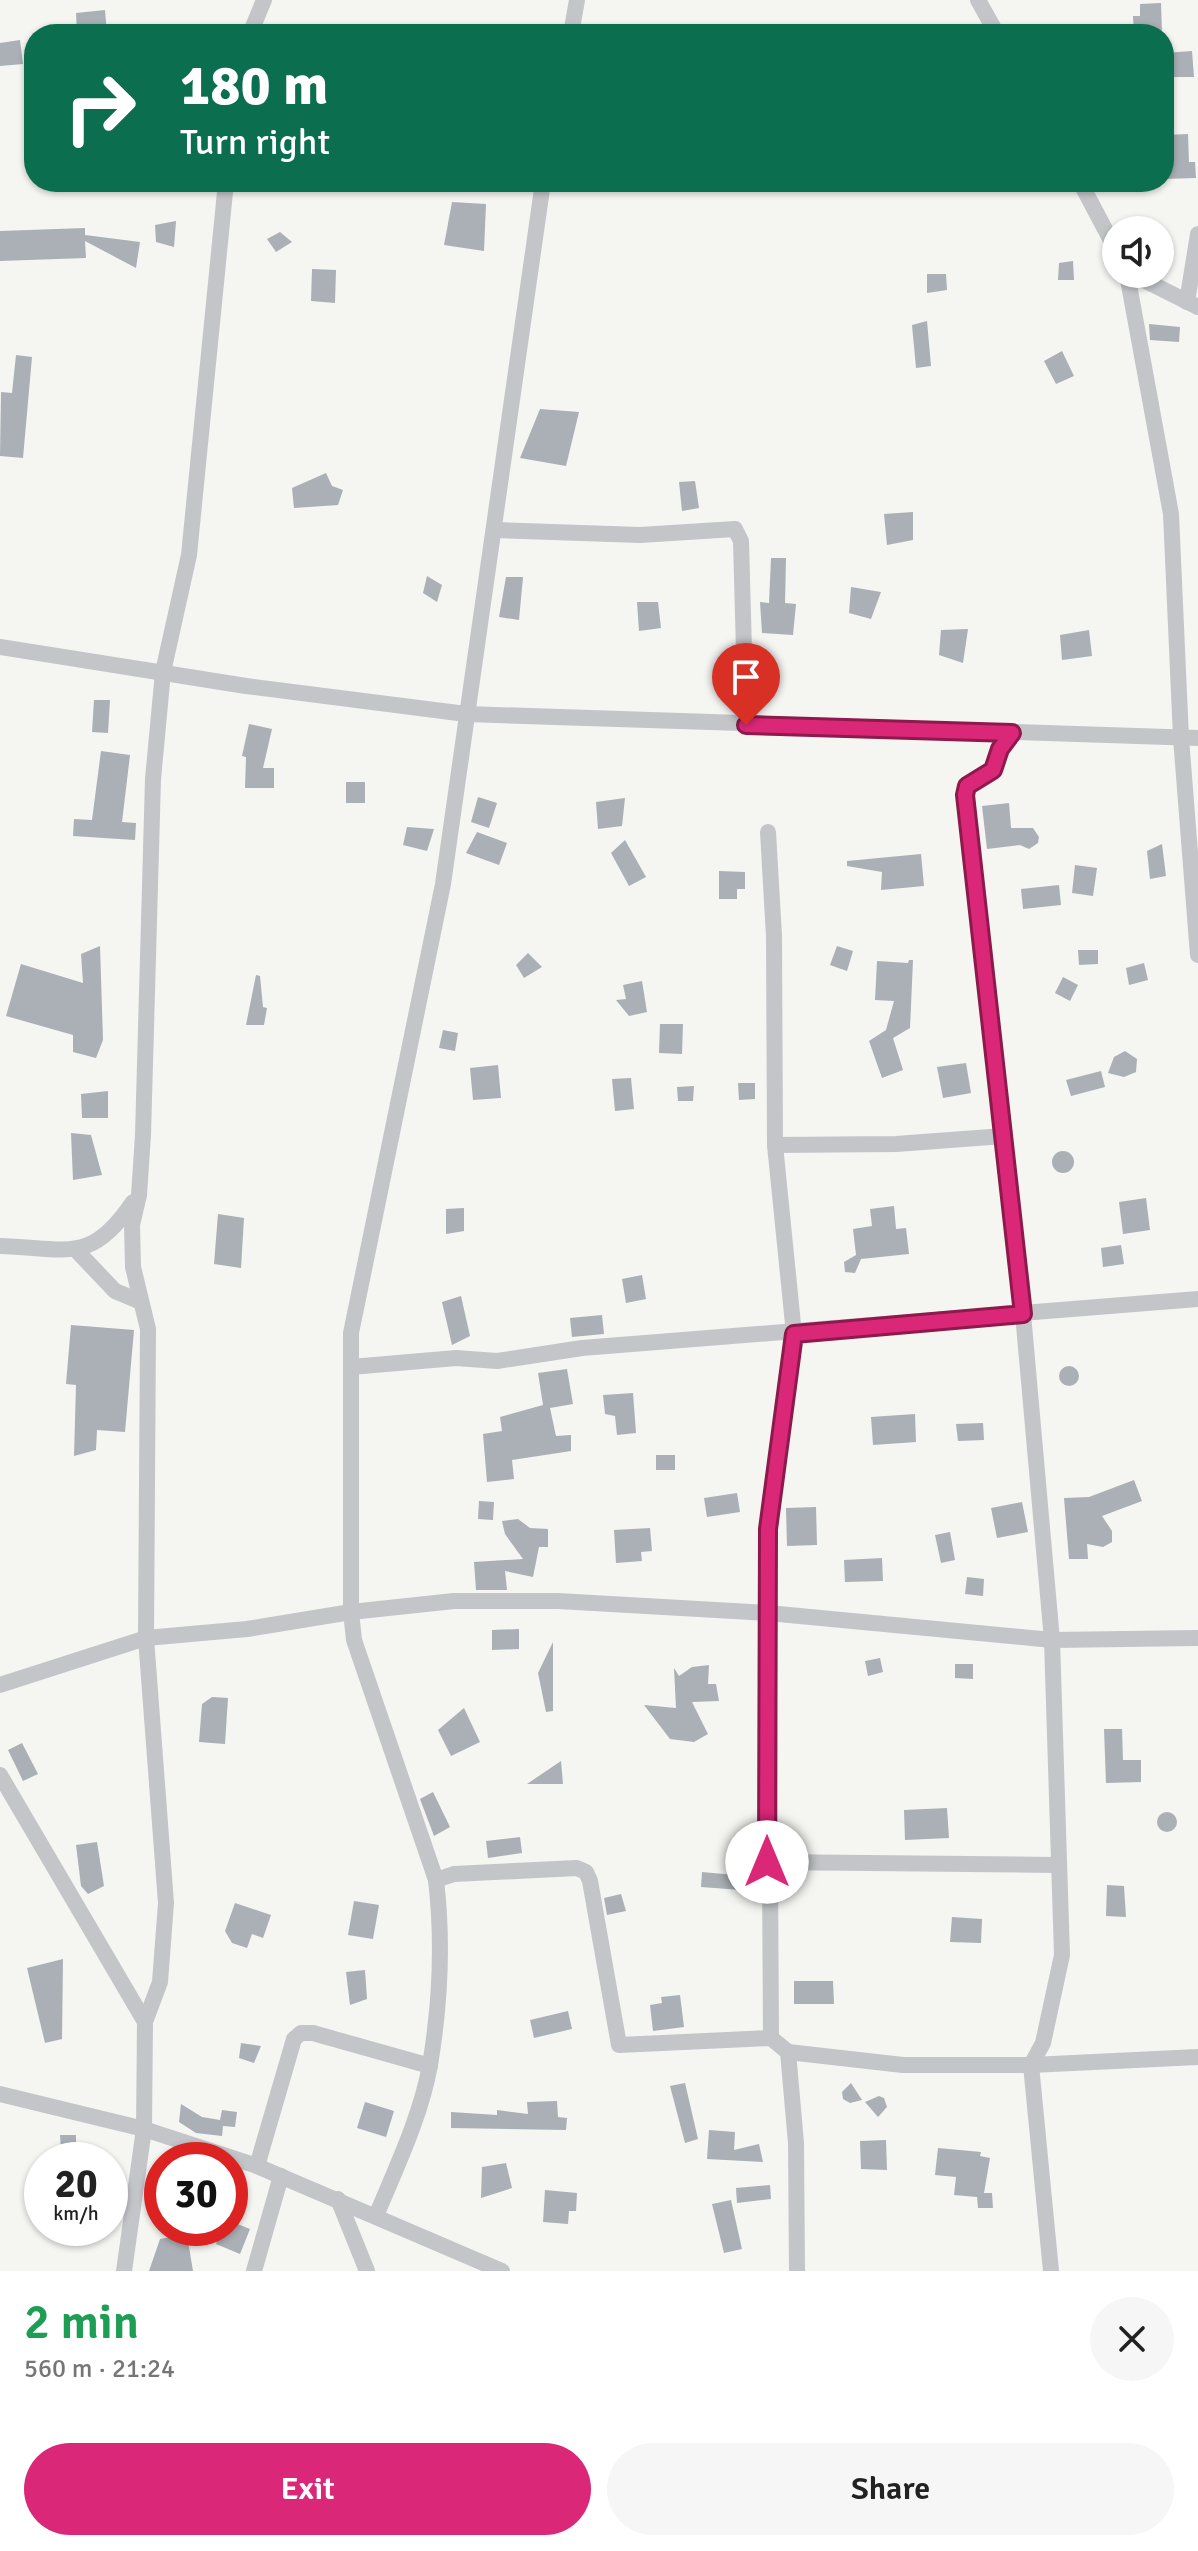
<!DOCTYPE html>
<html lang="en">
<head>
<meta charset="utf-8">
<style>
  :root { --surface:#fff; --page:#f6f6f6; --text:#222; --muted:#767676; --accent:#db2777 }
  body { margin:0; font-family:Signika,sans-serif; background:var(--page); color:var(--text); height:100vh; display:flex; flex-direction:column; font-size:30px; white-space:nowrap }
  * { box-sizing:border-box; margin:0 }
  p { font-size:26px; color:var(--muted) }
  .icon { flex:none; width:44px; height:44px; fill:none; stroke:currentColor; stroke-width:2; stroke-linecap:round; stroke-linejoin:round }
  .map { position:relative; height:2271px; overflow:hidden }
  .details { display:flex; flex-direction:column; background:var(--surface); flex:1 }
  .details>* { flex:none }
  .hud { position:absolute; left:24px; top:24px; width:1150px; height:168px; border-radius:32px; box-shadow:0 2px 6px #0004; background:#0b6e4f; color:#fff; overflow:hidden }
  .buttons { position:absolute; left:1102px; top:216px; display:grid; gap:16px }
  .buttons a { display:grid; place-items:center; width:72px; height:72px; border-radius:50%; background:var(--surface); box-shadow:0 2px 6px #0004; font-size:40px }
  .speed { position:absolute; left:24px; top:2142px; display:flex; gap:16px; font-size:40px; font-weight:700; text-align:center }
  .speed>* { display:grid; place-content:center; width:104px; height:104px; border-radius:50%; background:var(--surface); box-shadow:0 2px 6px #0004; line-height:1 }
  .speed small { font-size:20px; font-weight:400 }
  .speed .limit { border:12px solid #d22; background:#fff; color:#111 }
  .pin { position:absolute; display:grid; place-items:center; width:68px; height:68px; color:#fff; margin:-82px -34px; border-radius:50% 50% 50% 0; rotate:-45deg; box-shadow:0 0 8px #0007 }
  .pin .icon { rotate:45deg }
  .me { position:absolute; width:88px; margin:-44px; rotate:0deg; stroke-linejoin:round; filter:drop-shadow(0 0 6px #0008) }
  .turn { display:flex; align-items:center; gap:28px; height:168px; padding:0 24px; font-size:36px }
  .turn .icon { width:104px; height:104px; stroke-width:2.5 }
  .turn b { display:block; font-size:56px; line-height:68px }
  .round { display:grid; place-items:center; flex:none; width:84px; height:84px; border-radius:42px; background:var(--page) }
  .headline { display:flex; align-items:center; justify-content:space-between; height:136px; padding:0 24px }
  h1 { font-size:48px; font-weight:600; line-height:60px; color:#1e9e55 }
  .primary-button { display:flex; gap:16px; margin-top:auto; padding:16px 24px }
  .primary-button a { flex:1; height:92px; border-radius:48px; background:var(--accent); color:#fff; font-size:32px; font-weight:600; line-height:92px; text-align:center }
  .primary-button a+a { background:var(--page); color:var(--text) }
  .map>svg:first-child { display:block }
  .building { fill:#aab0b5 }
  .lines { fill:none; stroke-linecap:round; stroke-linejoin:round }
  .street { stroke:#c3c5c9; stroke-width:16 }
  .route-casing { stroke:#8e194d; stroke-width:20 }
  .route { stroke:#db2777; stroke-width:14 }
</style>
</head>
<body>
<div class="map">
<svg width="1198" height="2271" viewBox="0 0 1198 2271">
  <rect width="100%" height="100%" fill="#f5f5f2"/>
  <!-- building -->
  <g class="building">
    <path d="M1161 3 1162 34H1134L1133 16H1140V4Z"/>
    <path d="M105 10 107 34H77L76 13Z"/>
    <path d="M20 40 23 64 0 66V43Z"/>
    <path d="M1192 51 1194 77H1164V53Z"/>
    <path d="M1188 134 1189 162H1195L1196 178 1164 179V135Z"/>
    <path d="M452 202 486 204 484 251 444 245Z"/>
    <path d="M176 221 174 247 156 242 155 225Z"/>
    <path d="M85 228V235L140 242 136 268 85 241 86 258 0 261V231Z"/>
    <path d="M280 232 292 242 276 252 267 239Z"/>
    <path d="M1073 261 1074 280H1058L1059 263Z"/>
    <path d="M312 269 336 270 335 303 311 301Z"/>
    <path d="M927 274H946L947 290 927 293Z"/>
    <path d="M927 321 931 366 916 368 912 325Z"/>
    <path d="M1149 324 1180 327 1179 342 1150 340Z"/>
    <path d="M1062 351 1074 376 1056 384 1044 361Z"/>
    <path d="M16 355 32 357 23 458 0 456 1 392 12 393Z"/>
    <path d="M540 409 579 412 566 466 520 458Z"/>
    <path d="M326 473 332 486 343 490 338 505 294 508 292 488Z"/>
    <path d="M695 481 699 508 682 511 679 482Z"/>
    <path d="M913 512V540L887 545 884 514Z"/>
    <path d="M771 558H786L785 603 796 604 793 635 762 633 760 602 769 603Z"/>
    <path d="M427 576 442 585 437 602 423 593Z"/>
    <path d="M506 577H523L519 620 499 617Z"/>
    <path d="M851 587 881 592 871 619 849 613Z"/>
    <path d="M637 602H658L661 628 639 631Z"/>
    <path d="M968 629 963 663 939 655 941 630Z"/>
    <path d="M1089 630 1092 656 1062 660 1060 635Z"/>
    <path d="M94 700H110L108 733 92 732Z"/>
    <path d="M249 724 272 729 263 768H274V788H245L246 757 242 756Z"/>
    <path d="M101 751 130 755 122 822 136 823 135 840 73 836 74 819 92 820Z"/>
    <rect x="346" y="782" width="19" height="21"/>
    <path d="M478 797 497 803 489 828 471 822Z"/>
    <path d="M625 798 622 826 598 829 596 802Z"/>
    <path d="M1009 803 1011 828H1033L1039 837 1038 843 1029 849 1020 845 987 849 982 806Z"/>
    <path d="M407 827 434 829 427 851 403 845Z"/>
    <path d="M477 832 507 843 499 865 466 853Z"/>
    <path d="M625 840 646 877 629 886 611 853Z"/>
    <path d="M1162 844 1166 876 1150 879 1147 851Z"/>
    <path d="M921 854 924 886 881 890 882 872 847 866V861Z"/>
    <path d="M1075 865 1097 868 1093 896 1072 893Z"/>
    <path d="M719 871 745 872V889H737V899H719Z"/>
    <path d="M1059 885 1061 905 1023 909 1021 889Z"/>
    <path d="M100 946 103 1040 96 1058 73 1052V1035L6 1016 21 964 83 983 81 954Z"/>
    <path d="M837 946 853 951 847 971 830 965Z"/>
    <path d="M1078 950H1098V964L1079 965Z"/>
    <path d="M528 953 542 967 524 978 516 965Z"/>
    <path d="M909 960H913L910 1028 893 1038 903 1070 882 1078 869 1041 886 1030 894 1001 875 1000 877 961 908 963Z"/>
    <path d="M1144 963 1148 980 1129 985 1126 968Z"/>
    <path d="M256 975 260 976 263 1007 267 1008 264 1025H246Z"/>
    <path d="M1063 977 1078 985 1070 1001 1055 993Z"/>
    <path d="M642 981 647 1012 629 1016 616 1000 626 999 623 985Z"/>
    <path d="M660 1024H683L682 1054 659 1053Z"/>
    <path d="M443 1030 458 1033 455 1051 439 1048Z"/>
    <path d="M1125 1051 1137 1059 1136 1072 1124 1077 1108 1073 1114 1057Z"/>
    <path d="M966 1063 971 1093 943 1098 937 1067Z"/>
    <path d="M498 1065 501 1098 473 1100 470 1068Z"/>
    <path d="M1101 1071 1105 1087 1071 1096 1066 1080Z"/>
    <path d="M631 1078 634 1109 615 1111 612 1079Z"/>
    <path d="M738 1083H755V1099L739 1100Z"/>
    <path d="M694 1086 693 1101H678L677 1087Z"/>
    <path d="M108 1091V1118H82L81 1094Z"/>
    <path d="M71 1133 91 1135 102 1175 73 1180Z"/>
    <circle cx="1063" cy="1162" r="11"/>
    <path d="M1146 1198 1150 1230 1123 1234 1119 1202Z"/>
    <path d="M894 1206 896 1229 906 1228 909 1254 861 1259 855 1273 845 1272 844 1262 856 1255 853 1229 872 1226 870 1209Z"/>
    <path d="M464 1208V1231L446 1234V1209Z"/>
    <path d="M218 1214 244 1218 241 1268 214 1264Z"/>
    <path d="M1121 1245 1124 1264 1103 1267 1101 1248Z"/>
    <path d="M642 1275 646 1299 626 1303 622 1279Z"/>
    <path d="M461 1296 470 1336 452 1345 442 1302Z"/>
    <path d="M602 1315 604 1334 572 1337 570 1318Z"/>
    <path d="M71 1325 134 1330 125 1432 97 1430 96 1450 74 1456 76 1385 66 1384Z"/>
    <circle cx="1069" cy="1376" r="10"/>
    <path d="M567 1369 573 1404 550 1408 556 1436 571 1435V1451L512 1460 514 1479 487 1482 483 1434 502 1431 500 1417 543 1405 538 1373Z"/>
    <path d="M633 1393 636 1433 617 1435 615 1416 605 1414 603 1395Z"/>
    <path d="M915 1414 916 1442 873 1445 871 1417Z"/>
    <path d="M983 1423 984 1440 958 1441 956 1424Z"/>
    <rect x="656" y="1455" width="19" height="15"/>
    <path d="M1134 1480 1142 1501 1102 1516 1112 1531V1542L1103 1547 1087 1544 1088 1559H1069L1064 1498 1089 1497Z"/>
    <path d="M737 1493 740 1512 707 1517 704 1498Z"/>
    <path d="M479 1501 494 1502 493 1520 478 1519Z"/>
    <path d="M1022 1502 1028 1532 997 1538 991 1508Z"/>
    <path d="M816 1507 817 1545 787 1546 786 1508Z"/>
    <path d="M518 1519 530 1528 548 1529V1547H539L533 1577 505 1571 507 1590H476L474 1562 523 1559 505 1534 502 1521Z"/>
    <path d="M650 1528 652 1551 641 1552 642 1561 616 1563 614 1530Z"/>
    <path d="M950 1532 955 1560 941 1563 935 1535Z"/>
    <path d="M882 1558 883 1581 845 1582 844 1560Z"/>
    <path d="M967 1577 984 1579 983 1596 965 1594Z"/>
    <path d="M519 1629V1649L492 1650V1630Z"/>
    <path d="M553 1642V1711L546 1712 538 1673Z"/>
    <path d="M880 1658 883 1672 868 1676 865 1661Z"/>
    <path d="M955 1664H973V1679L955 1678Z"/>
    <path d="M709 1665 708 1684H716L719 1701 692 1702 708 1734 694 1742 670 1739 644 1705 676 1708 674 1668 679 1676 692 1667Z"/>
    <path d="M212 1697 228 1698 225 1744 199 1742 202 1704Z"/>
    <path d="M464 1708 480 1742 451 1756 438 1730Z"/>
    <path d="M1104 1729H1122L1123 1760H1141V1782L1106 1783Z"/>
    <path d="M22 1743 38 1774 23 1781 8 1750Z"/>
    <path d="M561 1761 563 1784H527Z"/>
    <path d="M433 1792 450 1827 434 1836 420 1799Z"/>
    <path d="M947 1808 949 1838 905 1840 904 1810Z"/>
    <circle cx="1167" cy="1822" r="10"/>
    <path d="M520 1837 522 1853 488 1858 486 1841Z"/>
    <path d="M97 1842 104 1886 88 1894 81 1886 76 1845Z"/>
    <path d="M702 1872 756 1877 754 1891 701 1887Z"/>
    <path d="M1107 1885 1124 1886 1126 1917 1106 1916Z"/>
    <path d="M621 1894 626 1911 607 1915 604 1898Z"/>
    <path d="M354 1901 379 1905 373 1939 348 1935Z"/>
    <path d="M235 1903 271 1915 263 1938 252 1934 247 1948 232 1943 225 1931Z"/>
    <path d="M952 1917 982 1919 981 1943 950 1942Z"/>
    <path d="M63 1959 62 2039 45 2043 27 1968Z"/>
    <path d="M365 1970 367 1999 350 2005 346 1972Z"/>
    <path d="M794 1981H833L834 2004H794Z"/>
    <path d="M680 1995 684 2027 653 2031 650 2005 662 2003 661 1997Z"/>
    <path d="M568 2011 572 2029 534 2038 530 2020Z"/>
    <path d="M241 2043 261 2046 254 2063 239 2058Z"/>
    <path d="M685 2083 698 2139 685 2143 670 2086Z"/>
    <path d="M851 2083 862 2100 850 2103 843 2099 842 2092Z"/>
    <path d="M879 2096 884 2098 887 2107 878 2117 865 2102Z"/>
    <path d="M557 2101 558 2117 567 2118 566 2130 451 2128V2112L497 2115V2110L528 2114 527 2102Z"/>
    <path d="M365 2102 394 2111 386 2137 357 2128Z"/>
    <path d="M181 2104 202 2117 220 2120 222 2110 237 2112 235 2127 223 2126 222 2136 196 2133 179 2122Z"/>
    <path d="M709 2130 735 2132 734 2150 759 2144 763 2162 707 2159Z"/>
    <path d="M60 2135H76V2152H61Z"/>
    <path d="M886 2140 887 2170 861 2169 860 2141Z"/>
    <path d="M938 2148 981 2152 980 2156 990 2158 984 2193H992L993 2208H978L977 2197 954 2195 956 2177 935 2175Z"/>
    <path d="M506 2163 512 2188 481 2198 482 2167Z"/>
    <path d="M770 2185 771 2199 737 2203 736 2188Z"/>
    <path d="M545 2190 577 2193 576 2211H569L568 2224 543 2222Z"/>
    <path d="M731 2200 742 2249 724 2253 712 2204Z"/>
    <path d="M230 2221 250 2229 240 2254 216 2244 222 2228H230Z"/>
    <path d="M176 2236 188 2241 193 2271H149L160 2239Z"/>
  </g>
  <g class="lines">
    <!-- street -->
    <g class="street">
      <path d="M978 0 997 34"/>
      <path d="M250 34 264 0"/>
      <path d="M571 34 577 0"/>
      <path d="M1080 182 1116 250"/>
      <path d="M1127 274 1171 514 1181 738 1198 955"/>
      <path d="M1132 274 1198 307"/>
      <path d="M1187 302 1198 234"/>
      <path d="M494 530 640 535 735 529 741 541 746 725"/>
      <path d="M0 647 246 686 466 714 1198 738"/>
      <path d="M1012 733 1000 749 993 770 967 786 965 795 1023 1314 1052 1640 1062 1955 1043 2043 1031 2065 1051 2271"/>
      <path d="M768 832 774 936 775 1145 794 1334 768 1529 771 2038 788 2052 796 2143 797 2271"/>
      <path d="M775 1145 896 1144 1004 1136"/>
      <path d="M0 1246C67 1248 91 1265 133 1202"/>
      <path d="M77 1251 115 1291 139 1301"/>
      <path d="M351 1367 456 1358 497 1361 582 1348 1198 1299"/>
      <path d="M0 1685 146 1638 247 1629 351 1612 454 1601H558L768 1613 1052 1640 1198 1638"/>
      <path d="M0 1775 145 2022"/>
      <path d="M767 1862 1057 1865"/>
      <path d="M436 1880 454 1874 577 1868 586 1872 590 1881 619 2045 771 2038"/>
      <path d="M788 2052 903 2065H1031L1198 2057"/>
      <path d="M0 2094 144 2129 257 2166 502 2271"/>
      <path d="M257 2166 294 2039 301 2033H313L430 2066"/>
      <path d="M338 2199 367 2271"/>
      <path d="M376 2216C396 2168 421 2116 430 2065 440 2005 443 1940 436 1880L354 1640 351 1612V1333L443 884 543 182"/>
      <path d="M124 2271 144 2129 145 2022 160 1982 166 1903 146 1638 148 1329 133 1267 132 1225 139 1195 143 1135 153 779 163 672 189 555 226 182"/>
      <path d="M254 2271 281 2176"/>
    </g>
  </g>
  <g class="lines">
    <!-- route casing -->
    <g class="route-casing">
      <path id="route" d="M746 725 1012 733 1000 749 993 770 967 786 965 795 1023 1314 794 1334 768 1529 767 1862"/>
    </g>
    <!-- route -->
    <use href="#route" class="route"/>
  </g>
</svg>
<div class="buttons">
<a><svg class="icon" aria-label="sound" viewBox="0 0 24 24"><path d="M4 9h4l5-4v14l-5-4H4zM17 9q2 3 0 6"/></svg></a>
</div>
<div class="speed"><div>20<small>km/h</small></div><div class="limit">30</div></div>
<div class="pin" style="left:746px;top:725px;background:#d93025"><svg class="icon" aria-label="arrive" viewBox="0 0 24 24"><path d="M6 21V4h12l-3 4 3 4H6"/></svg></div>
<svg class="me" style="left:767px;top:1862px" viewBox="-20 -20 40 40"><circle r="19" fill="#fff"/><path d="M0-13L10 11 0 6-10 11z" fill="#db2777"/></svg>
<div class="hud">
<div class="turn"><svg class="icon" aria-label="right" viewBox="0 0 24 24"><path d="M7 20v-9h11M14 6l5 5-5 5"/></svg><div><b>180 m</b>Turn right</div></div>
</div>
</div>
<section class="details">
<div class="headline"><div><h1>2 min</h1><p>560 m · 21:24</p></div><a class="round"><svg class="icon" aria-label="close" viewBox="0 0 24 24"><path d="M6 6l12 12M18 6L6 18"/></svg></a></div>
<div class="primary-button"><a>Exit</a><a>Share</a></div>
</section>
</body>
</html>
